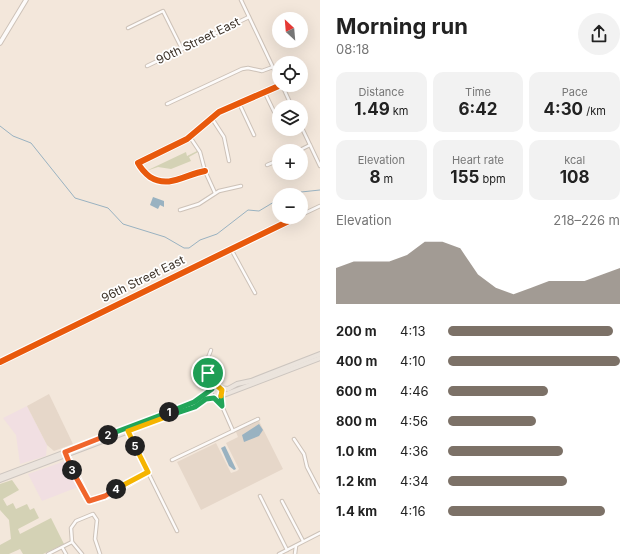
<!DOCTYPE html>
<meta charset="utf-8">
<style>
:root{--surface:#fff;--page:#f2f2f2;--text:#222;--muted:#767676;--accent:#7c7167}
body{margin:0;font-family:Inter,sans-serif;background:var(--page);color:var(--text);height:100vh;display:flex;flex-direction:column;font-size:15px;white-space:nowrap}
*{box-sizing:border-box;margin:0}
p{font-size:13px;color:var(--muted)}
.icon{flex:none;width:22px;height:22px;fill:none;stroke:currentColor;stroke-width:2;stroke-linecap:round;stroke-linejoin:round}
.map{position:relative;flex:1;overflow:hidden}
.side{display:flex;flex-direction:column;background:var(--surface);width:316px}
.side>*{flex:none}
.needle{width:26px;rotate:334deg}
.controls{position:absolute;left:272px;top:12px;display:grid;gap:8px}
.controls a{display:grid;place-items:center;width:36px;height:36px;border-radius:50%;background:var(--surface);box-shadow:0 4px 16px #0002;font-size:20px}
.pin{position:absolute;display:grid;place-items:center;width:34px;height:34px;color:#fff;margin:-17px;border:2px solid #fff;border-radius:50%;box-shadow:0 1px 4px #0007}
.km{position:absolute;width:20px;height:20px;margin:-10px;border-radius:50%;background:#222;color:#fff;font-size:11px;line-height:20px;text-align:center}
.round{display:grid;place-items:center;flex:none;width:42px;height:42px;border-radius:21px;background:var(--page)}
.summary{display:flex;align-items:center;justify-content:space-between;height:68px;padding:0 16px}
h1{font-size:22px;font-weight:700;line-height:30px}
.metrics{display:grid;grid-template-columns:repeat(3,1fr);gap:6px;height:68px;padding:4px 16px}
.metrics div{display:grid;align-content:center;border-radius:10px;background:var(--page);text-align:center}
.metrics b{font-size:17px;font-weight:700}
.metrics small{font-size:11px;font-weight:400}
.metrics p{font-size:11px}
.chart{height:112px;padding:8px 16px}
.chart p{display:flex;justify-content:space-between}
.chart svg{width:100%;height:72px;margin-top:4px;fill:var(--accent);opacity:.7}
ul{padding:0 16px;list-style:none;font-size:13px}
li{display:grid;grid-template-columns:64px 48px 1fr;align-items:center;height:30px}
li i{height:10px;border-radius:5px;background:var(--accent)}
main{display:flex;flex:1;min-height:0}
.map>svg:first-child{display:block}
.commercial{fill:#f1dfe2}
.industrial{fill:#e6d7c9}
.green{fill:#d4d2b5}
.water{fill:#99b2c1}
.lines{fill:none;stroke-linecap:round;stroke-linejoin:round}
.stream{stroke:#99b2c1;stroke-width:1}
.street-casing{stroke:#cdc2b8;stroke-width:4.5}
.secondary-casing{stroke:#cdc2b8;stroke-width:5.5}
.primary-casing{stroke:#ccc5bf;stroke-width:6}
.street{stroke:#fdfbfa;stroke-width:2.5}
.secondary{stroke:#fdfbfa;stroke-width:3.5}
.primary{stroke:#ebe4dd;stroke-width:4}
.cycleway-casing{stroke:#fff;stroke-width:8}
.cycleway{stroke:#e8590c;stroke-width:6}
.split-1-casing{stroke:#fff;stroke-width:8}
.split-2-casing{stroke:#fff;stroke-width:8}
.split-3-casing{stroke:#fff;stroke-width:8}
.split-4-casing{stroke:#fff;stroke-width:8}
.split-5-casing{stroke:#fff;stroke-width:8}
.split-6-casing{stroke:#fff;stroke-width:8}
.split-7-casing{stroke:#fff;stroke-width:8}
.split-8-casing{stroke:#fff;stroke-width:8}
.split-1{stroke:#22a559;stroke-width:5}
.split-2{stroke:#22a559;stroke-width:5}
.split-3{stroke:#f0652b;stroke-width:5}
.split-4{stroke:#f0652b;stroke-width:5}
.split-5{stroke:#f5b400;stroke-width:5}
.split-6{stroke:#f5b400;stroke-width:5}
.split-7{stroke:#22a559;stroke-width:5}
.split-8{stroke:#f5b400;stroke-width:5}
.labels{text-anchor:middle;stroke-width:3.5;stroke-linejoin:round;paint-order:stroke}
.street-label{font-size:12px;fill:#3c3228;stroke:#fff}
</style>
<main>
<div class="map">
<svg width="320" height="554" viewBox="0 0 320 554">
<rect width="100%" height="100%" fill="#f3e7db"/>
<g class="commercial">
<polygon points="27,406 47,445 46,456 20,464 16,435 3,418"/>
<polygon points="65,461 78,487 42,501 28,474"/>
</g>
<g class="industrial">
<polygon points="49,394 73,444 54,451 47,445 27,406"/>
<polygon points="259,421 283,469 201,510 177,462 216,443 231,473 237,471 239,469 226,443 238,437 236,432"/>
</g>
<g class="green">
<polygon points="197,151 198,152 189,157 191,161 171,169 158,167 146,171 186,152 187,156"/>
<polygon points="12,480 19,490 3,499 7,506 13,503 16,509 27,504 30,510 34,508 39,518 18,529 20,534 51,518 64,544 43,554 23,554 20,549 9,554 0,554 0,545 11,539 9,520 0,510 0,484"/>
</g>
<g class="water">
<polygon points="153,197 164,201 164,207 160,205 158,209 150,205"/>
<polygon points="259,424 263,430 259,436 244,442 242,435"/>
<polygon points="225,446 236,469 234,470 229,466 221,448"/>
</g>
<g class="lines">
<g class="stream">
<polyline points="0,126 13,136 31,143 75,198 108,208 123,224 165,237 184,248 189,248 200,240 217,234 248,210 259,211 279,199"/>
<polyline points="298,195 301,192 320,190"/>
</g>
<g class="street-casing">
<g id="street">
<polyline points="241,0 279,80"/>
<polyline points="128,28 163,11 182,49"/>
<polyline points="147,66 249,17"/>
<polyline points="282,85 292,107"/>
<polyline points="265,93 279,122"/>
<polyline points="239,103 254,135"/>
<polyline points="167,104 242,69 248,68 262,71 273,67"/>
<polyline points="211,117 224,137 229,161"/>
<polyline points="301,126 320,166"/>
<polyline points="190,137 200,152 205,171 215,193"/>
<polyline points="298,151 310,145"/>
<polyline points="267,165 279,160"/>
<path d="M205,171C186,174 169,189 150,177C145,173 141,169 138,163L187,139L219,112L281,85"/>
<polyline points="180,210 199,204 219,191 241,186"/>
<polyline points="301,215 320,206"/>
<polyline points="231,249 255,293"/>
<polyline points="211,350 206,363 212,389"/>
<polyline points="0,362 297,217"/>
<polyline points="211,377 219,387"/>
<polyline points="215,398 222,406 221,396"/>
<polyline points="222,406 233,431"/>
<polyline points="128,432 177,531"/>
<polyline points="294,439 304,454 307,467 320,492"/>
<polyline points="66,454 87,498 90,501 106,496 148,472"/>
<polyline points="172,460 258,419"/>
<polyline points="260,496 287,550"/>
<polyline points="282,501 303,541"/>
<polyline points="62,547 66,554"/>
<polyline points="48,554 72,542"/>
<polyline points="82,554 72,542 71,528 76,521 93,514 97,520 95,539 100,554"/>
<polyline points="279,554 320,533"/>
<polyline points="295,554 296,546"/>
</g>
</g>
<g class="secondary-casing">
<polyline id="secondary" points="0,43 26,0"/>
</g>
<g class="primary-casing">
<g id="primary">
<polyline points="220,388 228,389 237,384 251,381 320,354"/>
<polyline points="221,396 320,358"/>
<polyline points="0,477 187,406 212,389"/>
<polyline points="0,480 179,412 195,407 207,399 219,398 223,392 219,387 214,387 211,390 211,395 215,398"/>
</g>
</g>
<use href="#street" class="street"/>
<use href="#secondary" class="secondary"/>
<use href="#primary" class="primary"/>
<g class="cycleway-casing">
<g id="cycleway">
<path d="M205,171C186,174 169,189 150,177C145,173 141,169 138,163L187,139L219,112L281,85"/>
<polyline points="0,362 297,217"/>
<polyline points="65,452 87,498 90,501 106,496 148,472"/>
</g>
</g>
<use href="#cycleway" class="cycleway"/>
</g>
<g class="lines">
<g class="split-1-casing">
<polyline id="split-1" points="169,412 194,402 212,389 208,373"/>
</g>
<g class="split-2-casing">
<polyline id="split-2" points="108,435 169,412"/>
</g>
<g class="split-3-casing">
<polyline id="split-3" points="72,470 65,452 108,435"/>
</g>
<g class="split-4-casing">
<polyline id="split-4" points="72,470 89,501 105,496 116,489"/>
</g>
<g class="split-5-casing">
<polyline id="split-5" points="116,489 148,472 135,446"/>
</g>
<g class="split-6-casing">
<polyline id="split-6" points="135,446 128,431 174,414"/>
</g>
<g class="split-7-casing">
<polyline id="split-7" points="174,414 195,407 206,399 214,398 222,406 221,396"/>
</g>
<g class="split-8-casing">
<polyline id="split-8" points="208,373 214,383 222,390 221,396"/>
</g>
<use href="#split-1" class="split-1"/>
<use href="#split-2" class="split-2"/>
<use href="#split-3" class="split-3"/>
<use href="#split-4" class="split-4"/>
<use href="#split-5" class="split-5"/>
<use href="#split-6" class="split-6"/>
<use href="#split-7" class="split-7"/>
<use href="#split-8" class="split-8"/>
</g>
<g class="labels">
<g class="street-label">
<text transform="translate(198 41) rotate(-26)" y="4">90th Street East</text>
<text transform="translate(143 279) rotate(-26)" y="4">96th Street East</text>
</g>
</g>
</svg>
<div class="controls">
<a><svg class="needle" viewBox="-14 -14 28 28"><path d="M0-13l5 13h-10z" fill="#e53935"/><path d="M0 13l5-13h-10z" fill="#767676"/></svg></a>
<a><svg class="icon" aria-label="locate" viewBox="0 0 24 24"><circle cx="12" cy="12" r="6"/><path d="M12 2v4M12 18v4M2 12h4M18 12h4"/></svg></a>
<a><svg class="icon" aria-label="layers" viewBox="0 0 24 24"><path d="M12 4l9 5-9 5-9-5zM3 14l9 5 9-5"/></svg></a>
<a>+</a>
<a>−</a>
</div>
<div class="pin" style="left:208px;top:373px;background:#1e9e55"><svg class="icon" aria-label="arrive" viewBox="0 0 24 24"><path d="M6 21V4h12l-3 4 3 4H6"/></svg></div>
<b class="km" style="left:169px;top:412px">1</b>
<b class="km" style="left:108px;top:435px">2</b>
<b class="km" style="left:72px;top:470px">3</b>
<b class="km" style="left:116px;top:489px">4</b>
<b class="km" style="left:135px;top:446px">5</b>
</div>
<section class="side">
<div class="summary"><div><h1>Morning run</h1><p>08:18</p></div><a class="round"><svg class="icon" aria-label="share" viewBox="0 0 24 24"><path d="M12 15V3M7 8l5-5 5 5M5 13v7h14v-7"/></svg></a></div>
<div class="metrics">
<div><p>Distance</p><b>1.49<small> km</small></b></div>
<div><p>Time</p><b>6:42</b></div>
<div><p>Pace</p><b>4:30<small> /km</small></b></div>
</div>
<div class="metrics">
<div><p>Elevation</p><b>8<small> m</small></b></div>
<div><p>Heart rate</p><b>155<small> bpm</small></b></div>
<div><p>kcal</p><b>108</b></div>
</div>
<div class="chart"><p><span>Elevation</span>218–226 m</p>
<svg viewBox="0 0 160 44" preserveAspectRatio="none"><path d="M0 44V22L10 18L20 18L30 18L40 14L50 6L60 6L70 10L80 26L90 34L100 38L110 34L120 30L130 30L140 30L150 26L160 22V44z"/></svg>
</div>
<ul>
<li><b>200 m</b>4:13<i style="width:96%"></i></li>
<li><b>400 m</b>4:10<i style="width:100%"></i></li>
<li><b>600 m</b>4:46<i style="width:58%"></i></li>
<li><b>800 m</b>4:56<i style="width:51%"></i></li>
<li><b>1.0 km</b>4:36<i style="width:67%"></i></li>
<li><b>1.2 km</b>4:34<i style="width:69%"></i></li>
<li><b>1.4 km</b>4:16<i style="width:91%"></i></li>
</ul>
</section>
</main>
